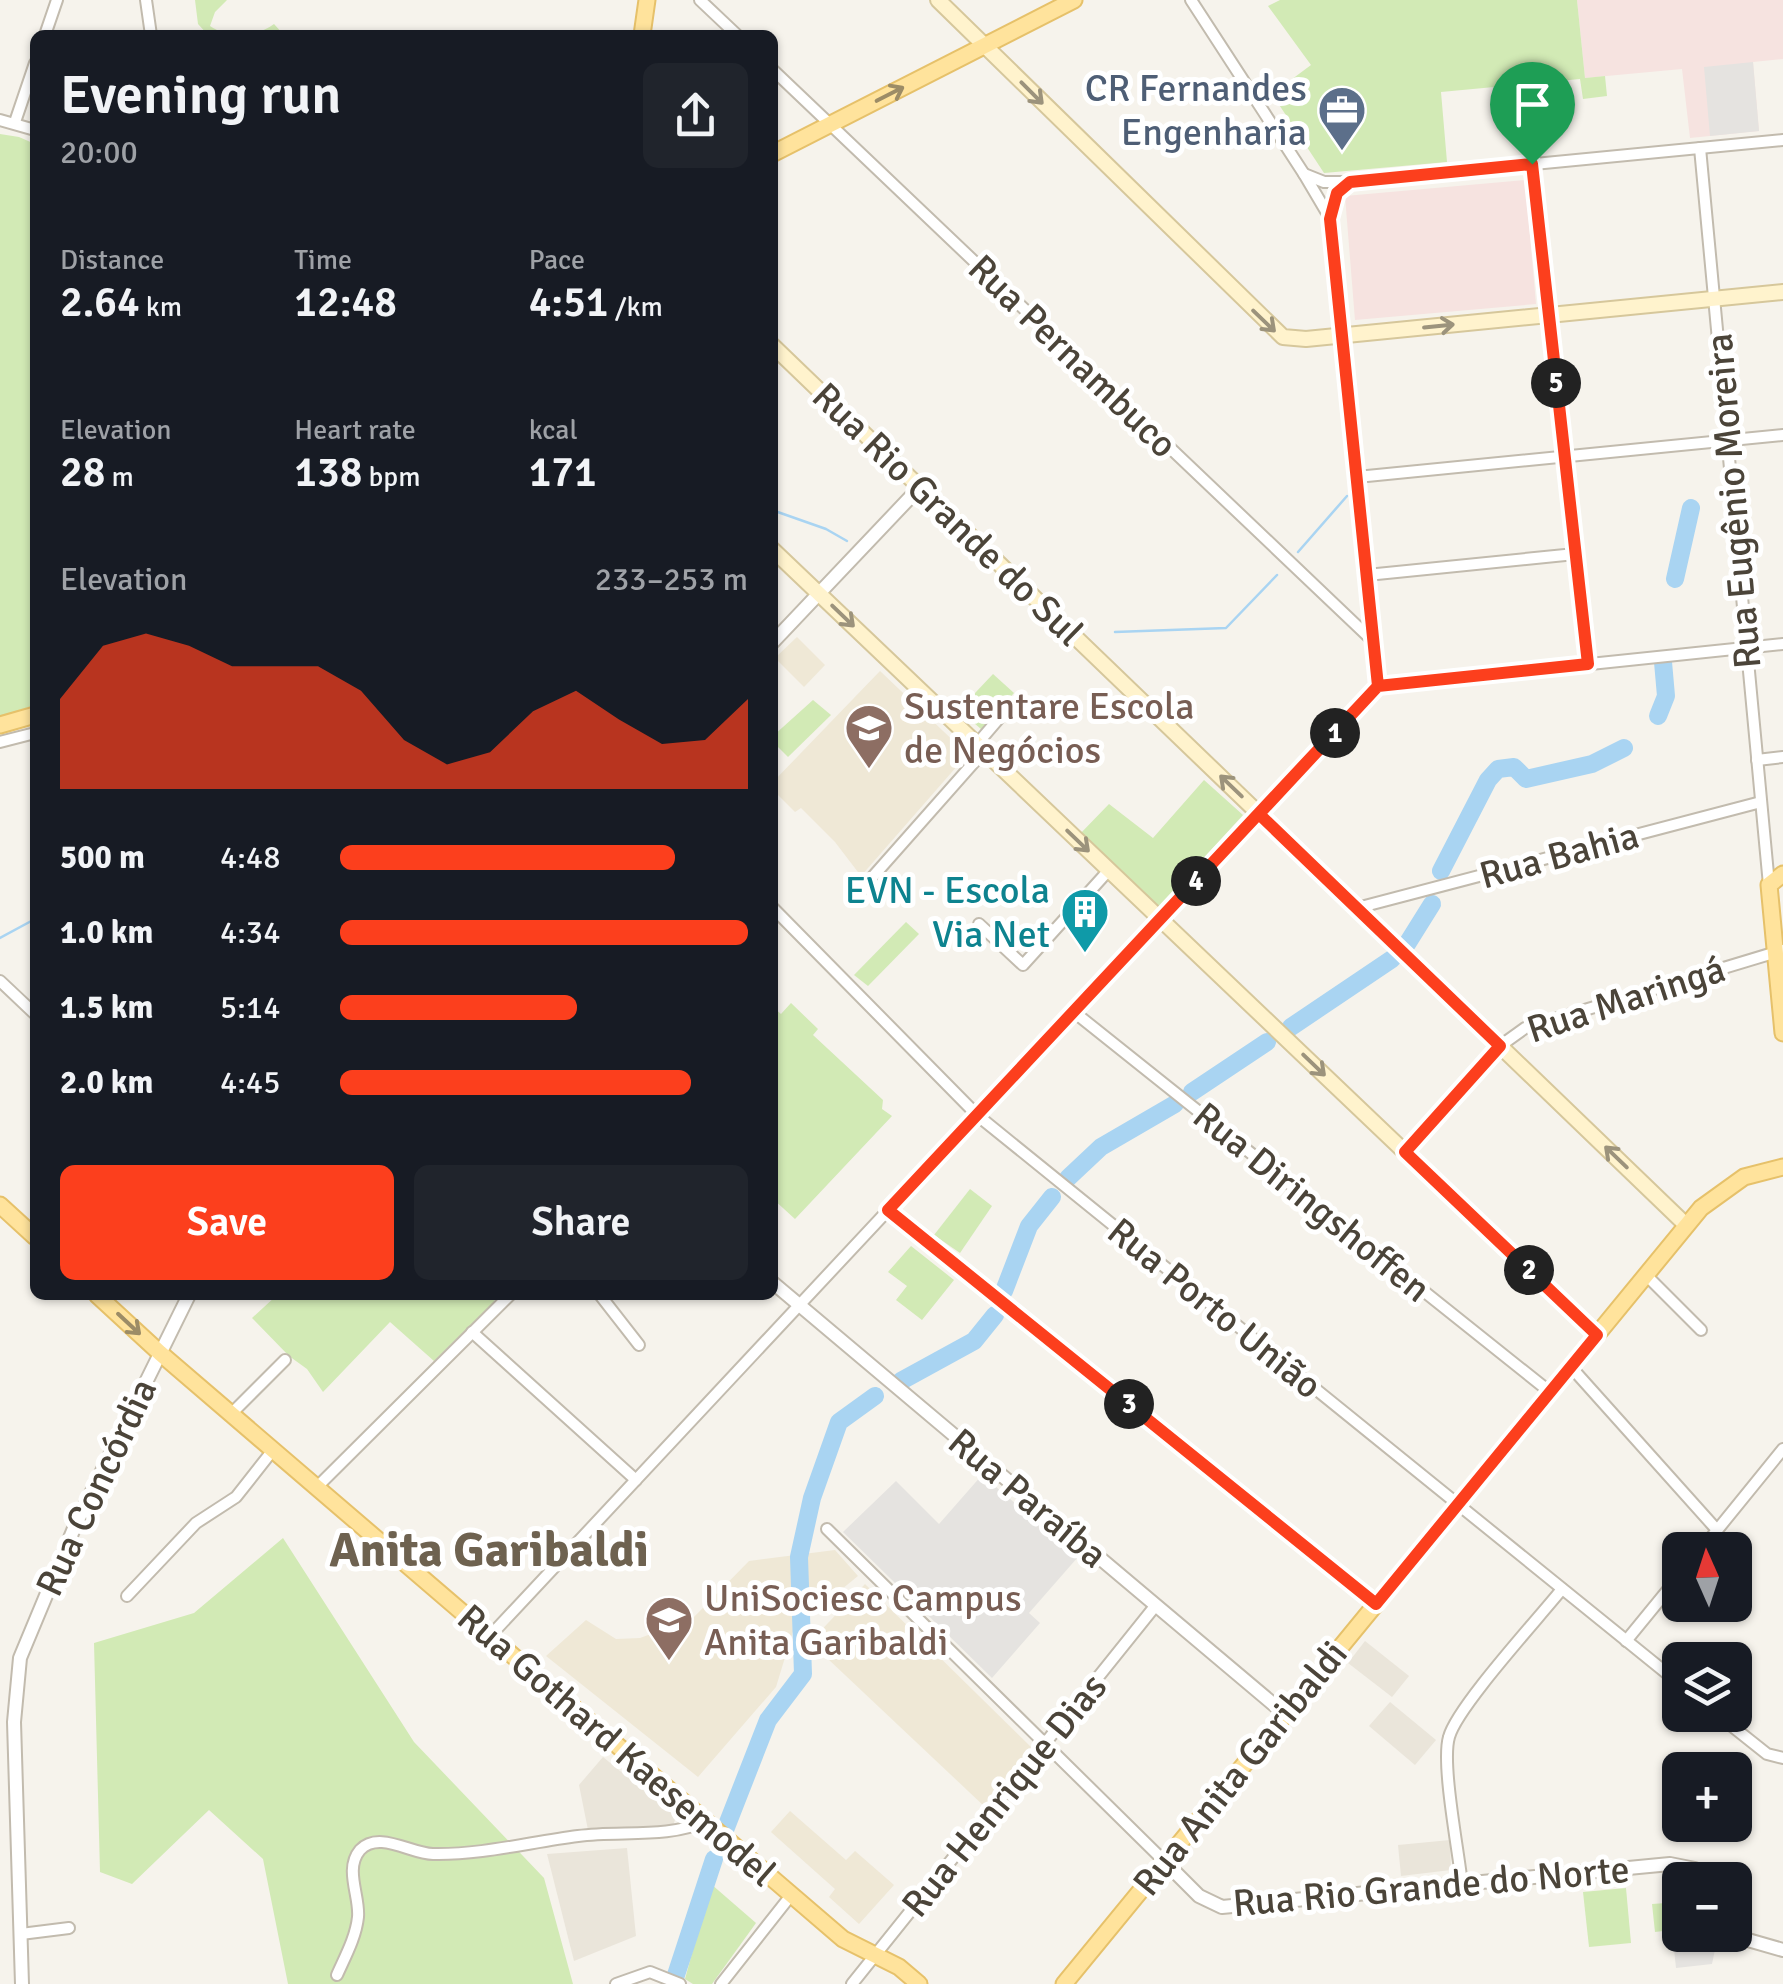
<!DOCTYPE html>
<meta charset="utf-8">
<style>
:root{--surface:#171b24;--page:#20242c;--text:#f1f3f6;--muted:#9ea1a6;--accent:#fc3f1d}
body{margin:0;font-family:Signika,sans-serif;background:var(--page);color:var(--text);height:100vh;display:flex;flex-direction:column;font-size:38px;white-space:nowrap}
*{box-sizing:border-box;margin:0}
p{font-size:32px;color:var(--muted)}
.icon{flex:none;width:55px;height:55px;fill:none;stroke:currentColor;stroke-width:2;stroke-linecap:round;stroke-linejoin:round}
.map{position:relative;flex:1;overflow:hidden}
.panel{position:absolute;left:30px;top:30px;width:748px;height:1270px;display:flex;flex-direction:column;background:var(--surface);border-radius:15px;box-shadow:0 2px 8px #0004}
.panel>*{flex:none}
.needle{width:65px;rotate:357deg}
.tools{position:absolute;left:1662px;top:1532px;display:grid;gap:20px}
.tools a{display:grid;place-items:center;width:90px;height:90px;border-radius:15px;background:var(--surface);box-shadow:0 2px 8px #0004;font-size:50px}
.pin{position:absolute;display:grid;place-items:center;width:85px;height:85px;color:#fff;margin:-102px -42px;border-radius:50% 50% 50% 0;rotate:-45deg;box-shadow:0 0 10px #0007}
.pin .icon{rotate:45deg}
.km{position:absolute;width:50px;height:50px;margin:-25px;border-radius:50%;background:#222;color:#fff;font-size:28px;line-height:50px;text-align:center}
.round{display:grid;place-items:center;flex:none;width:105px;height:105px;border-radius:15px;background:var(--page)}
.summary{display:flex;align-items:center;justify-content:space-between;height:170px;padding:0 30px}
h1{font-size:55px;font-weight:600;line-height:75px}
.metrics{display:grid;grid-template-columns:repeat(3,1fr);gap:15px;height:170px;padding:10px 30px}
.metrics div{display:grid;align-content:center}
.metrics b{font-size:42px;font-weight:600}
.metrics small{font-size:28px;font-weight:400}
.metrics p{font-size:28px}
.chart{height:280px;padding:20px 30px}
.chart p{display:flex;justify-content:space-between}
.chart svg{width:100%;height:180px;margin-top:10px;fill:var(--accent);opacity:.7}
.button{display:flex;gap:20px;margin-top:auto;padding:20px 30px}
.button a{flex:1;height:115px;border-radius:15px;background:var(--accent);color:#fff;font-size:40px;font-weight:600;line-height:115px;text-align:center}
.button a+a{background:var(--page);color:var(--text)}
ul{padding:0 30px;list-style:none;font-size:32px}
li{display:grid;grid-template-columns:160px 120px 1fr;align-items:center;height:75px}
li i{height:25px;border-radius:12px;background:var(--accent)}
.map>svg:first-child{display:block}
.residential{fill:#eae5da}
.education{fill:#efe8d6}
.medical{fill:#f6e3e0}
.green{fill:#d2eab5}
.parking{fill:#e5e3e0}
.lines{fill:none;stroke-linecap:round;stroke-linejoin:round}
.stream{stroke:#a9d4f2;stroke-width:2.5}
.river{stroke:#a9d4f2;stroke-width:18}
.minor-casing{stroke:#c2bbae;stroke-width:14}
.tertiary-casing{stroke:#c2bbae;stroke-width:16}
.secondary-casing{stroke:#d6c79b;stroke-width:18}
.primary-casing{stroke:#e6c16a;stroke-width:19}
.minor{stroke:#fff;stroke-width:10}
.tertiary{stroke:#fff;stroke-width:12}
.secondary{stroke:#fff3cd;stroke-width:14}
.primary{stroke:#ffe39c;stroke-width:15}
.oneway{stroke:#9c937c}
.oneway2{stroke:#9c8c66}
.route-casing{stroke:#fff;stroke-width:20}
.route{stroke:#fc3f1d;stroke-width:12}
.labels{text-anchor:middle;stroke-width:10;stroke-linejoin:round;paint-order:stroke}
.service-label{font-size:38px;fill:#4e5e75;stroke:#fff;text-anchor:end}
.street-label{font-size:38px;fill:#4b4439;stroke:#fff}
.education-label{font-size:38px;fill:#785e54;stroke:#fff;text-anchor:start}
.culture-label{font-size:38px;fill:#0d838f;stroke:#fff;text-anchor:end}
.district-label{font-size:48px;font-weight:bold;fill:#6e6250;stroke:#fff}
</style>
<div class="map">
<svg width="1783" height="1984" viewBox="0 0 1783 1984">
<rect width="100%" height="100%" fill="#f6f3ec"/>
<g class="residential">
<polygon points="1365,1641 1409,1676 1392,1697 1348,1663"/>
<polygon points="1390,1702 1436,1740 1415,1765 1369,1726"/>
<polygon points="603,1757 676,1817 672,1828 588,1830 579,1785"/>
<polygon points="1450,1840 1451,1870 1401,1876 1398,1845"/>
<polygon points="627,1848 636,1936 574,1961 547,1854"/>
</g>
<g class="education">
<polygon points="797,637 825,665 804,687 775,658"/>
<polygon points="880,671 963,750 965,757 861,876 835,842 801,808 795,812 773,790 773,782"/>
<polygon points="835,1550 858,1576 794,1628 776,1687 698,1777 546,1656 586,1620 616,1639 640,1638 692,1619 749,1561"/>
<polygon points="865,1584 1032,1748 985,1807 810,1642"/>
<polygon points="790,1811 846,1860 855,1851 894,1885 859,1924 829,1897 835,1889 771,1832"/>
</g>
<g class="medical">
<polygon points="1577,0 1783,0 1783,59 1753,62 1759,131 1690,138 1682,69 1585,78"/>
<polygon points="1525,180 1536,304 1355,320 1345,196"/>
</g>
<g class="green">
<path d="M195,0H227L215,12L210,26C227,38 257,37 274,24L284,35H208L198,24Z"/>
<polygon points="1280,0 1577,0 1585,78 1605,76 1607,96 1583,99 1580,79 1441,92 1447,162 1324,173 1272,94 1311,65 1268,6"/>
<polygon points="0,134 19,137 35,144 35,705 0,717"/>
<polygon points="993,674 1014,693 981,729 959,710"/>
<polygon points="813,700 831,715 788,757 773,742 773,736"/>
<polygon points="1204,780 1243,815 1158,908 1079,835 1109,804 1153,838"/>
<polygon points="906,922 919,934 868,986 854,975"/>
<polygon points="791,1003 818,1029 813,1035 883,1100 882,1109 892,1116 795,1219 772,1198 773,1007 781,1014"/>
<polygon points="970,1189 992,1206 960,1253 934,1235"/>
<polygon points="911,1246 954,1280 922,1320 896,1300 907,1286 888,1272"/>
<polygon points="277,1295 489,1295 495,1301 434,1361 390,1322 323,1392 307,1369 289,1356 252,1318"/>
<polygon points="283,1538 414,1742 544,1878 573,1984 288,1984 263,1859 209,1810 132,1884 100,1872 94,1643 194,1613"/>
<polygon points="711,1884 756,1923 712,1984 693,1984 685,1979"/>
<polygon points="1626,1888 1631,1943 1589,1947 1583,1892"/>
<polygon points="1680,1902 1680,1929 1655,1932 1652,1904"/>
</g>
<g class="parking">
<polygon points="1753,62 1759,131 1710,136 1704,67"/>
<polygon points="982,1475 1078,1557 1029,1613 1040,1623 992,1678 843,1532 896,1481 939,1524"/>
<polygon points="1680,1929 1680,1935 1718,1935 1712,1964 1676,1968 1672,1930"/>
</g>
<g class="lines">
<g class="stream">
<polyline points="772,510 826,529 847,541"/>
<polyline points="1298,552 1347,496"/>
<polyline points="1115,632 1226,628 1277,575"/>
<polyline points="0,938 35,919"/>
</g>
<g class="river">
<polyline points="1675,579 1691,508"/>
<polyline points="1658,716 1666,696 1663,662"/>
<polyline points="1441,871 1488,780 1498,769 1514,767 1526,779 1592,764 1624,748"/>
<polyline points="1407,944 1432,904"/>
<polyline points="1291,1027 1392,959"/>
<polyline points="1192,1092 1267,1042"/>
<polyline points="1068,1178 1101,1147 1175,1104"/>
<polyline points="1004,1291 1029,1226 1052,1197"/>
<polyline points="901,1381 974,1341 995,1315"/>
<polyline points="725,1830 768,1720 803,1674 799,1557 812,1498 839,1422 875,1396"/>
<polyline points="673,1984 714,1859"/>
</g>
<g class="minor-casing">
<g id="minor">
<polyline points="146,0 151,35"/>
<polyline points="700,0 737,35"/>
<polyline points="1191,0 1304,174 1330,218"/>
<polyline points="45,35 57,0"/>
<polyline points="772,69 1374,642"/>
<polyline points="0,120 35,130"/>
<polyline points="15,122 35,63"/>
<polyline points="1700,148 1769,885"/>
<polyline points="1532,165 1588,664"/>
<polyline points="1304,174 1324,182 1349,182 1783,140"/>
<polyline points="1349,182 1337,193 1330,219 1378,686"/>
<polyline points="1357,477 1783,435"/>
<polyline points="1367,575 1575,554"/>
<polyline points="1378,686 1783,644"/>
<polyline points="0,742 35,733"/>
<polyline points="977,744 1007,709"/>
<polyline points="1757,760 1783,757"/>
<polyline points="869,881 984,751"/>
<polyline points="772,907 977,1115 1680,1684"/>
<polyline points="1357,908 1761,802"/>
<polyline points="979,924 1023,965 1109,870"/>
<polyline points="0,981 35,1014"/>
<polyline points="1074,1012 1550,1392"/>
<polyline points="1405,1152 1500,1046 1525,1028 1783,950"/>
<polyline points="888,1210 1376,1604"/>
<polyline points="1646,1275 1701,1330"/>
<polyline points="600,1295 639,1345"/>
<polyline points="472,1332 636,1480"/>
<polyline points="1571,1367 1717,1530"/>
<polyline points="231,1414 285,1360"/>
<polyline points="317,1487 510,1295"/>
<polyline points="827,1529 1164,1861"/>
<polyline points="1701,1550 1783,1449"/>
<polyline points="127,1596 196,1523 236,1497 273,1450"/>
<polyline points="490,1636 1378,686"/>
<polyline points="1626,1641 1680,1575"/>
<polyline points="1718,1715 1767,1754 1783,1758"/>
<path d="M1462,1885C1459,1853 1441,1764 1449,1737C1457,1707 1538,1619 1562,1589"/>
<polyline points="21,1934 69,1928"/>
<path d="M337,1975C345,1957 356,1937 358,1917C360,1896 344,1869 360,1850C379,1830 411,1854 433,1854C482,1855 530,1842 578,1836C620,1830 667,1839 706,1821"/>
<polyline points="616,1984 650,1972 680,1984"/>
<polyline points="721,1984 792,1894"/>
<polyline points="852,1984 1156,1605"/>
</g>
</g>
<g class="tertiary-casing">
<g id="tertiary">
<polyline points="772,643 920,487"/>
<polyline points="772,1282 1285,1714"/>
<polyline points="1164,1861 1199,1896 1222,1907 1670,1864 1695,1869 1711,1880"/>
<polyline points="1735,1933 1741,1938 1783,1950"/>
<polyline points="22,1984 14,1722 20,1658 75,1526 189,1295"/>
</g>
</g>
<g class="secondary-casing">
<g id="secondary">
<polyline points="938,0 1283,337 1306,339 1783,292"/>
<polyline points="772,345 1686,1225"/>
<polyline points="772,549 1597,1335"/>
</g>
</g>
<g class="primary-casing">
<g id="primary">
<polyline points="642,35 647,0"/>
<polyline points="772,154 1074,0"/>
<polyline points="0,725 35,715"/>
<polyline points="1783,874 1769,885 1783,1033"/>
<polyline points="0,1205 35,1237"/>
<polyline points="97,1295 160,1353 843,1939 899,1967 919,1984"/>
<polyline points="1064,1984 1701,1208 1744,1177 1783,1167"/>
</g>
</g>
<use href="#minor" class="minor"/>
<use href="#tertiary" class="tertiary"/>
<use href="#secondary" class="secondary"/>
<use href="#primary" class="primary"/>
</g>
<defs><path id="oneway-shaft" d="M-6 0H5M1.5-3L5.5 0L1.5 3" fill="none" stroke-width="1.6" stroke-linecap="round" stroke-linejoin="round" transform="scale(2.5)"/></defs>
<g class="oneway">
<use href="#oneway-shaft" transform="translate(1032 93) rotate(45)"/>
<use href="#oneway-shaft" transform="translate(1264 321) rotate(44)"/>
<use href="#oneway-shaft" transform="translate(1439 326) rotate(-6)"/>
<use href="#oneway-shaft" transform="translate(843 616) rotate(44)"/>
<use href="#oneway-shaft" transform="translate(1231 786) rotate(-136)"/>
<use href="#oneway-shaft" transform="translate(1078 841) rotate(44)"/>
<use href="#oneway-shaft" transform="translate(1314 1065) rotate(44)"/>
<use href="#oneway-shaft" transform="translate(1616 1157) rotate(-136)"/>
</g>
<g class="oneway2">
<use href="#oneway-shaft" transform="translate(890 94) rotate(-27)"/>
<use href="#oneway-shaft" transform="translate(129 1324) rotate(43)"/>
</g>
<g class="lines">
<g class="route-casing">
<polyline id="route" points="1532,164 1350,182 1337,193 1330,219 1378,686 1259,814 1500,1046 1405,1152 1597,1335 1376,1604 888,1210 1378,686 1588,664 1532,164"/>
</g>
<use href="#route" class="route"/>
</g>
<defs>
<g id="office-pin" transform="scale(2.5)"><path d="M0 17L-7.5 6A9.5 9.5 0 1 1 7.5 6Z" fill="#5c6f8a" stroke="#fff"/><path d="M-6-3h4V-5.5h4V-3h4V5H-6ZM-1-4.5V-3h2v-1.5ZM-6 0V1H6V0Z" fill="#fff"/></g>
<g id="university-pin" transform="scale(2.5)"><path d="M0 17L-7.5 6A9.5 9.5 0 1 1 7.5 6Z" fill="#8d6e63" stroke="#fff"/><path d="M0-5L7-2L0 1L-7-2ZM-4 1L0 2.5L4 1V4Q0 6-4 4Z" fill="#fff"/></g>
<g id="building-pin" transform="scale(2.5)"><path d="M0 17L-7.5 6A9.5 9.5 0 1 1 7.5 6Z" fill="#0f9aa8" stroke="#fff"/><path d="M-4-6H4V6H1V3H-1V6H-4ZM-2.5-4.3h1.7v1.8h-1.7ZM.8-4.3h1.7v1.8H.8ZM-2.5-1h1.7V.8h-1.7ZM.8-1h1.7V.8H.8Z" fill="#fff"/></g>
</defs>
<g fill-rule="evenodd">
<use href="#office-pin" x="1342" y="110"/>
<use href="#university-pin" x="869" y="728"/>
<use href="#building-pin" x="1085" y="912"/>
<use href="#university-pin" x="669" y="1620"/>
</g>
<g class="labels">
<g class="service-label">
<text x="1307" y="101">CR Fernandes<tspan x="1307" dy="44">Engenharia</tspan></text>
</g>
<g class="street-label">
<text transform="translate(1073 356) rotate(44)" y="13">Rua Pernambuco</text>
<text transform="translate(1733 501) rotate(-95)" y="13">Rua Eugênio Moreira</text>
<text transform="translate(948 514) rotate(44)" y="13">Rua Rio Grande do Sul</text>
<text transform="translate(1559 855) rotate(-15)" y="13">Rua Bahia</text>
<text transform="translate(1626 999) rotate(-18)" y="13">Rua Maringá</text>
<text transform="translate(1312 1202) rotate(39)" y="13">Rua Diringshoffen</text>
<text transform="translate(1215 1308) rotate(39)" y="13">Rua Porto União</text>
<text transform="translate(96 1487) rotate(-65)" y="13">Rua Concórdia</text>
<text transform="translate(1028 1498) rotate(40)" y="13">Rua Paraíba</text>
<text transform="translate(617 1745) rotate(41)" y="13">Rua Gothard Kaesemodel</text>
<text transform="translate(1240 1768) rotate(-51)" y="13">Rua Anita Garibaldi</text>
<text transform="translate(1004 1795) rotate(-51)" y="13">Rua Henrique Dias</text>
<text transform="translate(1431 1886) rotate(-5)" y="13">Rua Rio Grande do Norte</text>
</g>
<g class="education-label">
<text x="904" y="719">Sustentare Escola<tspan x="904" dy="44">de Negócios</tspan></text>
<text x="704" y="1611">UniSociesc Campus<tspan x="704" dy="44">Anita Garibaldi</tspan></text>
</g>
<g class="culture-label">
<text x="1050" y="903">EVN - Escola<tspan x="1050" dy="44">Via Net</tspan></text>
</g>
<g class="district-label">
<text x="489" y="1566">Anita Garibaldi</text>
</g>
</g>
</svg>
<div class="tools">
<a><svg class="needle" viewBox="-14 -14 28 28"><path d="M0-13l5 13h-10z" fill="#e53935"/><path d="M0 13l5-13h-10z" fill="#9ea1a6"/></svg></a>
<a><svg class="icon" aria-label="layers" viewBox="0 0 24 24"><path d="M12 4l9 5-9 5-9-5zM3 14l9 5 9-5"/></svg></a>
<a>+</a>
<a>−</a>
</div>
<div class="pin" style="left:1532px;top:164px;background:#1e9e55"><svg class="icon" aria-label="arrive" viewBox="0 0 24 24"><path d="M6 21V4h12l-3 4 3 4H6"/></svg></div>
<b class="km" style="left:1335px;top:733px">1</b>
<b class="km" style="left:1529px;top:1270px">2</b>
<b class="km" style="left:1129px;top:1404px">3</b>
<b class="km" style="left:1196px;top:881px">4</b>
<b class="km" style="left:1556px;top:383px">5</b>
<section class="panel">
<div class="summary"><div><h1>Evening run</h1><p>20:00</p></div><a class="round"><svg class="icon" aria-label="share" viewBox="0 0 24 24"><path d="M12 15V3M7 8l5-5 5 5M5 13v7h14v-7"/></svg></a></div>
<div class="metrics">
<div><p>Distance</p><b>2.64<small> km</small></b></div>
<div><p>Time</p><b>12:48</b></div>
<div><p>Pace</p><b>4:51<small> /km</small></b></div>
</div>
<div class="metrics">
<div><p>Elevation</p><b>28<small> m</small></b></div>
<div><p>Heart rate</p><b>138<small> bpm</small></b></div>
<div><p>kcal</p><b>171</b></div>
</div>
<div class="chart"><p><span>Elevation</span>233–253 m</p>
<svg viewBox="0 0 160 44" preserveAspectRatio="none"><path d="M0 44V22L10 9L20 6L30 9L40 14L50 14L60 14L70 20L80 32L90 38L100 35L110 25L120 20L130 27L140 33L150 32L160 22V44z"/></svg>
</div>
<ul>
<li><b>500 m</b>4:48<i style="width:82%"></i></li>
<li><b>1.0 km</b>4:34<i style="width:100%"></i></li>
<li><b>1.5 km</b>5:14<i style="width:58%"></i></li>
<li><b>2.0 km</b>4:45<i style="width:86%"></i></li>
</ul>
<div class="button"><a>Save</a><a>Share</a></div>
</section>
</div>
